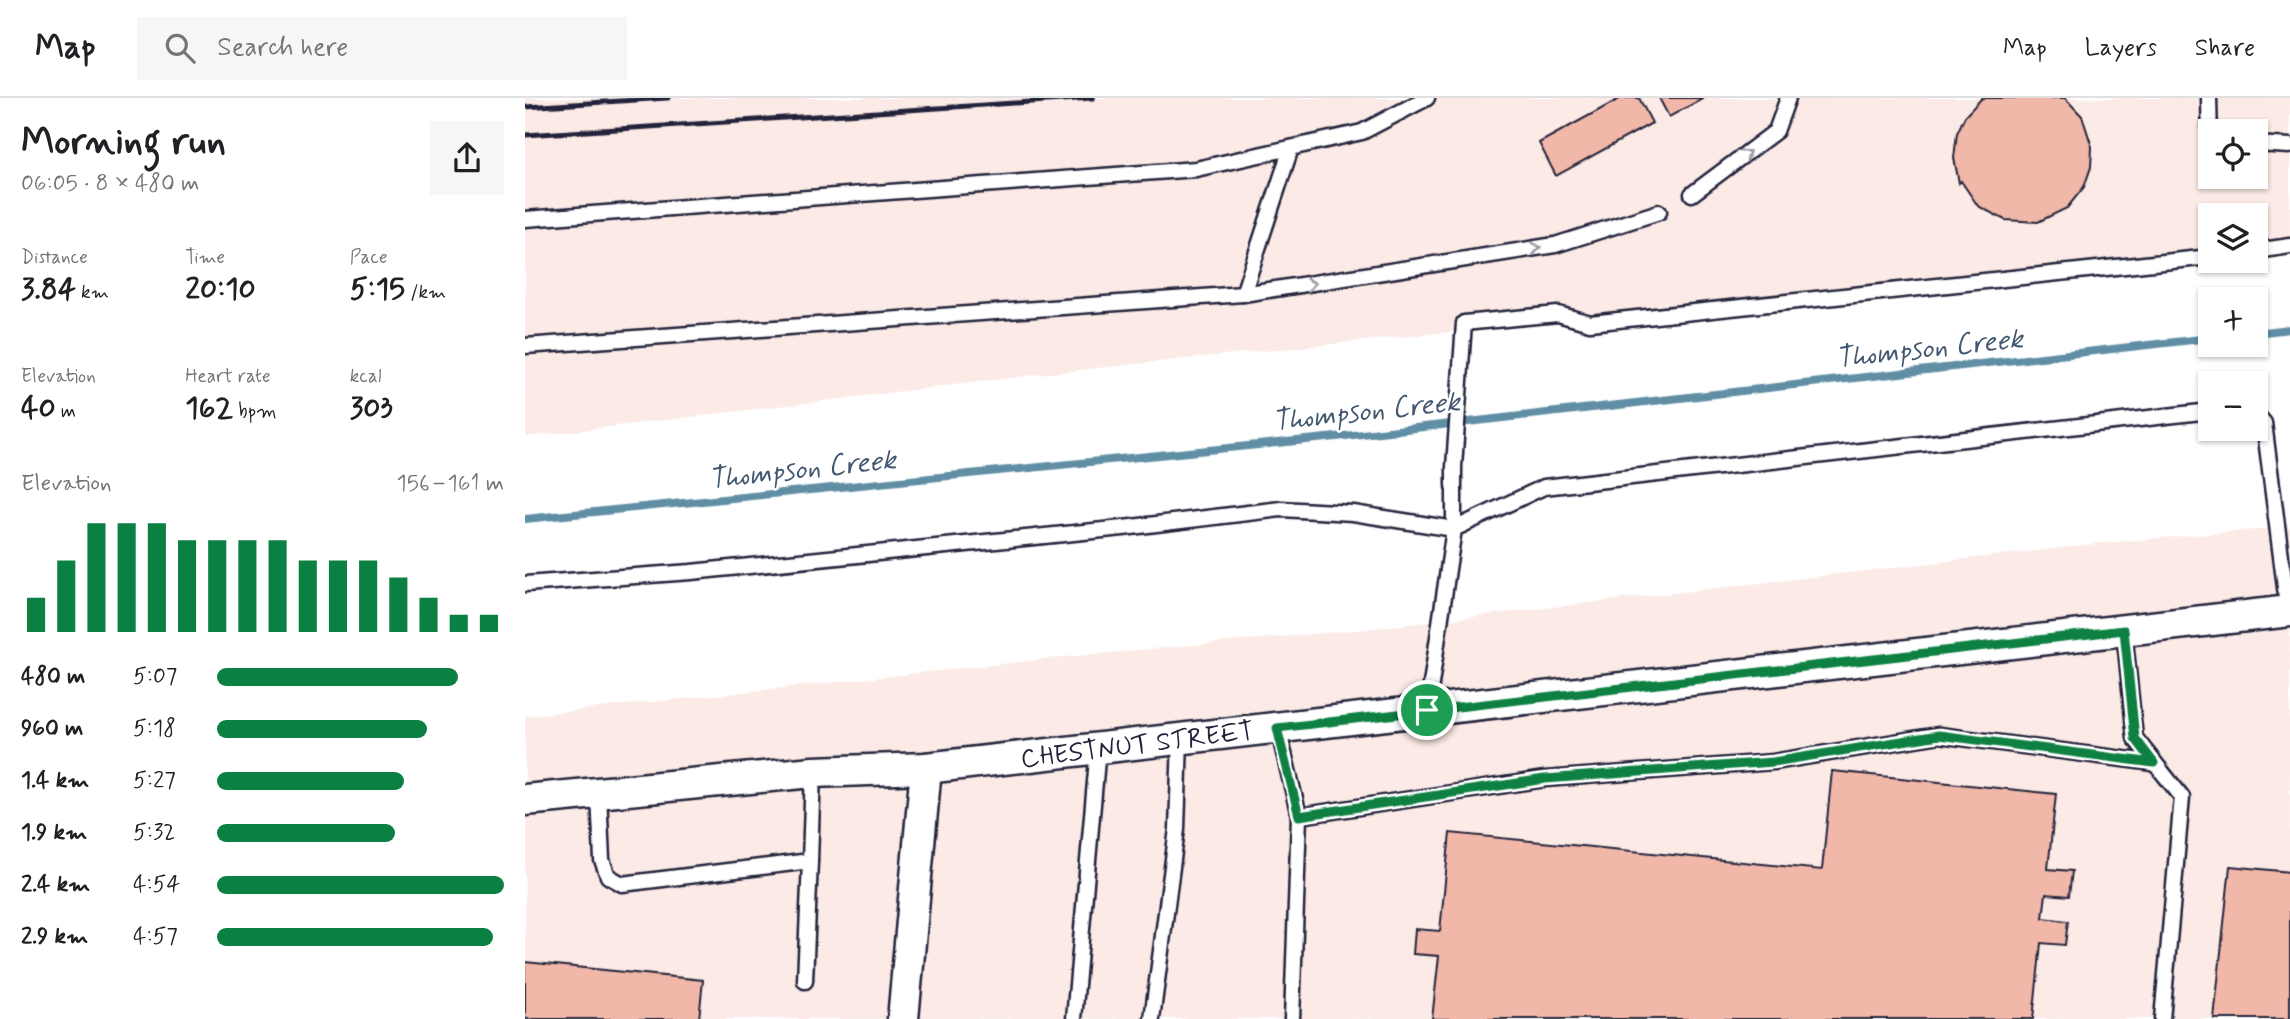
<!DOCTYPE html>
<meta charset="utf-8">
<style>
:root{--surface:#fff;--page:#f6f6f6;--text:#202124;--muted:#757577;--line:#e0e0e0;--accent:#0b8043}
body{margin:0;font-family:Mynerve,sans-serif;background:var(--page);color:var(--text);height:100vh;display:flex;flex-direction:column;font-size:26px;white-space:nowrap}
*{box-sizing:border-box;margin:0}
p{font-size:23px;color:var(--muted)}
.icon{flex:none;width:38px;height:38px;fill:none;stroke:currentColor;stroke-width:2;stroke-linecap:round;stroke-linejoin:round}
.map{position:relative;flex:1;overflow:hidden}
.details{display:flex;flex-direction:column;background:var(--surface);width:525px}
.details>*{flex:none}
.fabs{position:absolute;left:1673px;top:21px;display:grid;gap:14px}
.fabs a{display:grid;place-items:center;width:70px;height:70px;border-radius:0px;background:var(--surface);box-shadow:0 2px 5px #0004;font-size:35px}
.pin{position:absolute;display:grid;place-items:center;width:60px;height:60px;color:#fff;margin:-30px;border:4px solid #fff;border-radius:50%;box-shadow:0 2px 7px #0007}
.round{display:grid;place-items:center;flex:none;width:74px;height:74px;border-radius:0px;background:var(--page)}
.overview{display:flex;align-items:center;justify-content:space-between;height:119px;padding:0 21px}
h1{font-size:38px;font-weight:700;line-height:52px}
.stats{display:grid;grid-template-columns:repeat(3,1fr);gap:10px;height:119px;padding:7px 21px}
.stats div{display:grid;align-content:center}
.stats b{font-size:30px;font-weight:700}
.stats small{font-size:19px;font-weight:400}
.stats p{font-size:19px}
.chart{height:196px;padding:14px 21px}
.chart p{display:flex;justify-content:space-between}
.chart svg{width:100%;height:126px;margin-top:7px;stroke:var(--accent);stroke-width:6}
ul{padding:0 21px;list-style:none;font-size:23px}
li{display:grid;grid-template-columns:112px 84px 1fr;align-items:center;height:52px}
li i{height:18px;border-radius:9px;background:var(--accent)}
header{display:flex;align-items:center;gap:42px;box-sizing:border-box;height:98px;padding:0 35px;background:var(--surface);border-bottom:2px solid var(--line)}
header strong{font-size:33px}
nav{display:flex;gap:38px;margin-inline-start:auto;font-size:24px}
.search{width:490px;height:63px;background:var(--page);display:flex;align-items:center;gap:18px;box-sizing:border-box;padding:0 24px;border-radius:0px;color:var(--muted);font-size:26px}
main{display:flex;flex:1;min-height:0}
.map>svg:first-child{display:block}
.built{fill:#fbeae5;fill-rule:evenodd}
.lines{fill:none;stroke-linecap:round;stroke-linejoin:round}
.stream{stroke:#618fa5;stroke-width:8}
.building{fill:#f1b8a9;stroke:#22223b;stroke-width:2}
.lane-casing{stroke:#22223b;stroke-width:19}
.street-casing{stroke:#22223b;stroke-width:35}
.lane{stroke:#fff;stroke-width:14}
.street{stroke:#fff;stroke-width:30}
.rail{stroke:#22223b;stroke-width:5}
.oneway{stroke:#9c9ca7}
.route-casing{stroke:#fff;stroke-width:14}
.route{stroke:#0b8043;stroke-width:9}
.labels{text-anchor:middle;stroke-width:5;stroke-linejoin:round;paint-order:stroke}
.street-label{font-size:26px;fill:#22223b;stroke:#fff}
.water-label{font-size:28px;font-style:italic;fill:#425870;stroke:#fff}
</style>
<header>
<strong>Map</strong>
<div class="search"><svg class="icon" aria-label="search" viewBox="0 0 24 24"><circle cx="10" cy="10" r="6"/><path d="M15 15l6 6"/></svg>Search here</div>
<nav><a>Map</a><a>Layers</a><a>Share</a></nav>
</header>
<main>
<section class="details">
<div class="overview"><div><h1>Morning run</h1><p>06:05 · 8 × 480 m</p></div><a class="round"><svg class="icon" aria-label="share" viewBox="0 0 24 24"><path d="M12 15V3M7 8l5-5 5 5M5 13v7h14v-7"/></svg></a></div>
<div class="stats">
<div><p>Distance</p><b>3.84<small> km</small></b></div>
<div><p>Time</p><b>20:10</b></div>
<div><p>Pace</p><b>5:15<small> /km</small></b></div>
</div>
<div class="stats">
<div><p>Elevation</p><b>40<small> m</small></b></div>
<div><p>Heart rate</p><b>162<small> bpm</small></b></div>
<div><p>kcal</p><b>303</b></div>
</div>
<div class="chart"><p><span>Elevation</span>156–161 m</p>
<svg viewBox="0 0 160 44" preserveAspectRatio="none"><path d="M5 44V32M15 44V19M25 44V6M35 44V6M45 44V6M55 44V12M65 44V12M75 44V12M85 44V12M95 44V19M105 44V19M115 44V19M125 44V25M135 44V32M145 44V38M155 44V38"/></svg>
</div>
<ul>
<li><b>480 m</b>5:07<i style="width:84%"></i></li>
<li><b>960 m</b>5:18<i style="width:73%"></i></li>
<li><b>1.4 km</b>5:27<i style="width:65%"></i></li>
<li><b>1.9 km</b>5:32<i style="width:62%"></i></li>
<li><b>2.4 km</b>4:54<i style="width:100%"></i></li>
<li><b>2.9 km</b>4:57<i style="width:96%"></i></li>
</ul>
</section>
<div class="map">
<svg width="1765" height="921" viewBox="0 0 1765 921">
<rect width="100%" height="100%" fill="#fff"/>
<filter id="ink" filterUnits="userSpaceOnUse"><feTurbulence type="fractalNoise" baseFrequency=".0143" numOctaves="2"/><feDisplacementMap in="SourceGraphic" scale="14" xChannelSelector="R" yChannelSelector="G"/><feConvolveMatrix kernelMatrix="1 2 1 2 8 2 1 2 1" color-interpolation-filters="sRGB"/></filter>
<g filter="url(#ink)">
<g class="built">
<path d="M0,0H1765V148L1731,152V117H1685V156L534,274L0,339ZM1685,33H1731V79H1685Z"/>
<polygon points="1765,429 1765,921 0,921 0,618 530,560 842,531 1579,445"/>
</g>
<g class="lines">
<g class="stream">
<polyline points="1731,235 1765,231"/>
<polyline points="0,421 811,339 1685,240"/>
</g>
</g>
<g class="building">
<polygon points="1096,0 1114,0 1127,25 1031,78 1014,45"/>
<polygon points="1134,0 1179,0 1144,19"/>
<polygon points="1457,0 1540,0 1557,18 1567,49 1566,69 1559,89 1542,110 1513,124 1480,122 1453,108 1436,83 1434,85 1429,60 1432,35 1440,18"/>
<polygon points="1307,673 1531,696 1523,771 1547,773 1544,798 1521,796 1518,820 1543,823 1540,847 1516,845 1508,921 907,921 914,858 888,856 890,831 915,833 925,735 1297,772"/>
<polygon points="1705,768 1765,774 1765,921 1689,921"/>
<polygon points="0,864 178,882 174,921 0,921"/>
</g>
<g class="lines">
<g class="lane-casing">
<g id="lane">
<polyline points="1684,0 1685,43"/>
<polyline points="1731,46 1765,48"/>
<polyline points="1167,96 1251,33 1263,0"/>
<polyline points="0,121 671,71 837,34 902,0"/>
<polyline points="1731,153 1765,148"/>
<polyline points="718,196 766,50"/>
<polyline points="0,248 718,196 1030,147 1134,114"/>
<polyline points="1731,316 1739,325 1763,513"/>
<polyline points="0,486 166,474 598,430 756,411 828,415 929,431 929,369 939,225 1033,216 1065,225 1685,159"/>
<polyline points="1599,532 1610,640 1657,699 1637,921"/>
<polyline points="902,613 929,431 1019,389 1685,313"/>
<polyline points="753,630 774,718 1020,681 1248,664 1414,637 1629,665"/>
<polyline points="74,696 77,762 83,778 97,786 285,763 288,674"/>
<polyline points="280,883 285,763"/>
<polyline points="549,921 573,650"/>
<polyline points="627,921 652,731 655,641"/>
<polyline points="767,921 774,718"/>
</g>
</g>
<g class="street-casing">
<g id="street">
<polyline points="0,702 288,674 401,670 1765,513"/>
<polyline points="378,921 401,670"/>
</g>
</g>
<use href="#lane" class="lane"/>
<use href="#street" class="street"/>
<g class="rail">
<polyline points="0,9 143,0"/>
<polyline points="0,37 568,0"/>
</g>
</g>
<defs><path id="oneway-chevron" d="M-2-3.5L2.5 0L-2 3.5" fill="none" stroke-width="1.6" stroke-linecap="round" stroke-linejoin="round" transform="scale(1.75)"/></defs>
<g class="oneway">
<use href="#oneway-chevron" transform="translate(1221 56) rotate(-37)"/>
<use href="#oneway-chevron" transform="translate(1011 150) rotate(-9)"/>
<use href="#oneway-chevron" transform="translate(786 186) rotate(-9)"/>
</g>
</g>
<g class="lines" filter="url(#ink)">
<g class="route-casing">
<polygon id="route" points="1599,532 1610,640 1629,665 1414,637 1248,664 1020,681 774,718 752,630"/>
</g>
<use href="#route" class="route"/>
</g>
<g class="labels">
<g class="street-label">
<text transform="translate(612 646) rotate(-7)" y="9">CHESTNUT STREET</text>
</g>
<g class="water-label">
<text transform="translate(1404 249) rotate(-6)" y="10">Thompson Creek</text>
<text transform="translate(841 312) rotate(-6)" y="10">Thompson Creek</text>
<text transform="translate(277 370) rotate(-6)" y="10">Thompson Creek</text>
</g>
</g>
</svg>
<div class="fabs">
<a><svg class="icon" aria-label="locate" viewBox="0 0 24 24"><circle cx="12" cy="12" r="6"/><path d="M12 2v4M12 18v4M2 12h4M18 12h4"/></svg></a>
<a><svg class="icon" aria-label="layers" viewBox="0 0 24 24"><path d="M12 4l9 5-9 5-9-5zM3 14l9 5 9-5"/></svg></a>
<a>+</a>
<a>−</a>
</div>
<div class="pin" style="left:902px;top:612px;background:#1e9e55"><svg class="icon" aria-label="arrive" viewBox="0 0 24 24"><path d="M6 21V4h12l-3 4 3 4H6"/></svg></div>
</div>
</main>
